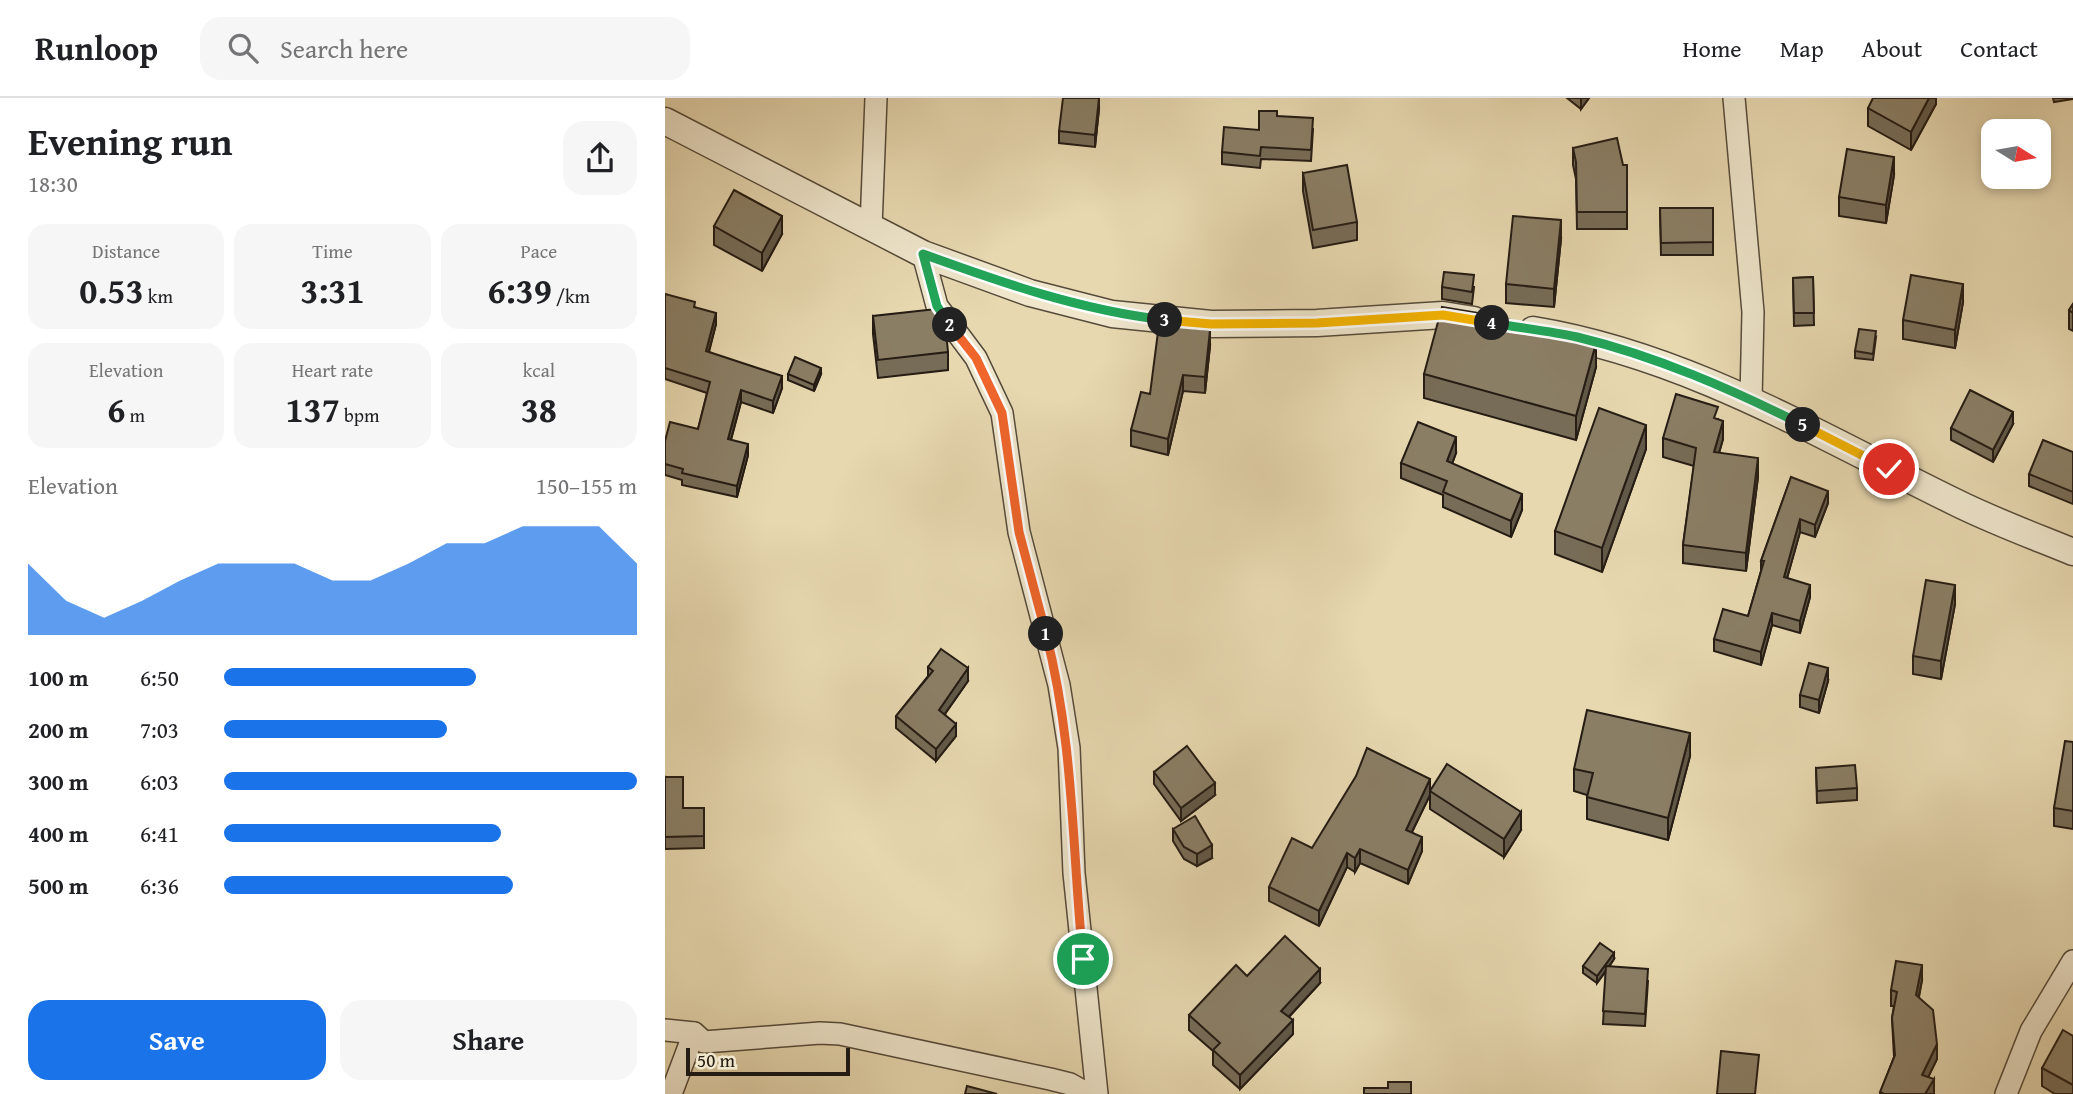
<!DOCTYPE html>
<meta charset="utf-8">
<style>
:root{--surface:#fff;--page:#f6f6f6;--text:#202124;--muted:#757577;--line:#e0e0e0;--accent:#1a73e8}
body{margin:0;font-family:"Gentium Book Plus",serif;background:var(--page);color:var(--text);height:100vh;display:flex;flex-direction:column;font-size:26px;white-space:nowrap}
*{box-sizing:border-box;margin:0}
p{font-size:23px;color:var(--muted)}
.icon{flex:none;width:38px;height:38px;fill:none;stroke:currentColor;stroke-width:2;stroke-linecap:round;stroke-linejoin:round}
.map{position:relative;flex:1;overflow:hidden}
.details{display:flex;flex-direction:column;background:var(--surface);width:665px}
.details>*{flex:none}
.needle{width:46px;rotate:101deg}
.buttons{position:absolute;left:1316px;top:21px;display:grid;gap:14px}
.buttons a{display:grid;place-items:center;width:70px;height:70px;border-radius:14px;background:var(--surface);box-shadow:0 4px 10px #0003;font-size:35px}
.scale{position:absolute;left:21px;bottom:18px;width:164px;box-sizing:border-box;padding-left:7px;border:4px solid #251c14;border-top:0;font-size:19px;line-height:24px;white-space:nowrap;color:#251c14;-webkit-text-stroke:5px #efe6cc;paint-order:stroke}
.pin{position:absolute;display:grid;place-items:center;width:60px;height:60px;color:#fff;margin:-30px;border:4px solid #fff;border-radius:50%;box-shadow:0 2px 7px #0007}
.km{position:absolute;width:35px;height:35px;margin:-18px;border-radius:50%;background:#222;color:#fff;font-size:19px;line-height:35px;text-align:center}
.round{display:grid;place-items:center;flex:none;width:74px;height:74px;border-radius:21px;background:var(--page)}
.head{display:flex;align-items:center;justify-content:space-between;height:119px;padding:0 28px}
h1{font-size:38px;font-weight:700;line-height:52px}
.stats{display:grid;grid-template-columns:repeat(3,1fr);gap:10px;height:119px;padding:7px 28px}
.stats div{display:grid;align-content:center;border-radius:18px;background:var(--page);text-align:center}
.stats b{font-size:35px;font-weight:700}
.stats small{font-size:19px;font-weight:400}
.stats p{font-size:19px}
.chart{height:196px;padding:14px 28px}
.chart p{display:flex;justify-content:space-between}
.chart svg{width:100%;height:126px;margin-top:7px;fill:var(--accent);opacity:.7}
.cta{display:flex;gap:14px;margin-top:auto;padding:14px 28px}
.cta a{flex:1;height:80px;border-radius:21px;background:var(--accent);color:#fff;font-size:28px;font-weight:700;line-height:80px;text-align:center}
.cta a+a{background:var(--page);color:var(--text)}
ul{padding:0 28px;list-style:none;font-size:23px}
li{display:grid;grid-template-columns:112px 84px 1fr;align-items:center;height:52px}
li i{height:18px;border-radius:9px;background:var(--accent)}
header{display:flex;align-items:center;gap:42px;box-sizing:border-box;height:98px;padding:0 35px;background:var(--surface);border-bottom:2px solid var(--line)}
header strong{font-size:33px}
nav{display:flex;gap:38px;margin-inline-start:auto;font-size:24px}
.search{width:490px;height:63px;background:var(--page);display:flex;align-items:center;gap:18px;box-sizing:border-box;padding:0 24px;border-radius:21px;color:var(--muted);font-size:26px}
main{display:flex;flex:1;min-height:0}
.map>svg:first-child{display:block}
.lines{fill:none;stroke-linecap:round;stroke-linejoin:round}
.minor-casing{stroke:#564b3b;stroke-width:24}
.tertiary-casing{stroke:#564b3b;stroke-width:29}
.minor{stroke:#efe6cc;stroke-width:21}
.tertiary{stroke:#efe6cc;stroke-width:26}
.wall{fill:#776c57;stroke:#251c14;stroke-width:2}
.shaded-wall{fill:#615847;stroke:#251c14;stroke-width:2}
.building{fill:#8a7e65;stroke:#251c14;stroke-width:2}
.split-1-casing{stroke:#fff;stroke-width:14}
.split-2-casing{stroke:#fff;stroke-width:14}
.split-3-casing{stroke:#fff;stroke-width:14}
.split-4-casing{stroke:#fff;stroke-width:14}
.split-5-casing{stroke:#fff;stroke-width:14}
.split-6-casing{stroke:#fff;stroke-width:14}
.split-1{stroke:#f0652b;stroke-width:9}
.split-2{stroke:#f0652b;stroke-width:9}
.split-3{stroke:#22a559;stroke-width:9}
.split-4{stroke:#f5b400;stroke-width:9}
.split-5{stroke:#22a559;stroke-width:9}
.split-6{stroke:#f5b400;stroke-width:9}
</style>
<header>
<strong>Runloop</strong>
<div class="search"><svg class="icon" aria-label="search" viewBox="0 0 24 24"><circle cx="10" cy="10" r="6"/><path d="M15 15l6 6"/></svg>Search here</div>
<nav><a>Home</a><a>Map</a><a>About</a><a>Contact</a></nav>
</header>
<main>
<section class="details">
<div class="head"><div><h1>Evening run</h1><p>18:30</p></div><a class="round"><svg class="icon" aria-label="share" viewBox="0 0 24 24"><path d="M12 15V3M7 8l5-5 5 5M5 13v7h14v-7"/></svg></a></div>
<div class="stats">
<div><p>Distance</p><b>0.53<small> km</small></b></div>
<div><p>Time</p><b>3:31</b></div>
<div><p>Pace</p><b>6:39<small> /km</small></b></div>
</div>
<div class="stats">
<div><p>Elevation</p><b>6<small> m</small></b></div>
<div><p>Heart rate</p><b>137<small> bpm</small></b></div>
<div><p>kcal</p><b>38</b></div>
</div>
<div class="chart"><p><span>Elevation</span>150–155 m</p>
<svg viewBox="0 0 160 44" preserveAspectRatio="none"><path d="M0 44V19L10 32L20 38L30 32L40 25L50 19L60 19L70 19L80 25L90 25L100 19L110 12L120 12L130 6L140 6L150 6L160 19V44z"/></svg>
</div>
<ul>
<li><b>100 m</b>6:50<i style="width:61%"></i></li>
<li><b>200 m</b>7:03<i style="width:54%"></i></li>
<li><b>300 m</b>6:03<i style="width:100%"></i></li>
<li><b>400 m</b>6:41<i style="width:67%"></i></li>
<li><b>500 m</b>6:36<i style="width:70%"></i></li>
</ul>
<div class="cta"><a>Save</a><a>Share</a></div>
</section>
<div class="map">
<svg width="1408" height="996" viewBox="0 0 1408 996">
<rect width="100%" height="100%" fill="#e7d8b0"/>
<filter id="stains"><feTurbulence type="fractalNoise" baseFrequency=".00286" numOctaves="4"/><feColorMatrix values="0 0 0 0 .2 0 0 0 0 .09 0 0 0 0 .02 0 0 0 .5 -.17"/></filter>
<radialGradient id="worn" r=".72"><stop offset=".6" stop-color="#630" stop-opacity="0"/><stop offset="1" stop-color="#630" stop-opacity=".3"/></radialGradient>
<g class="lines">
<g class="minor-casing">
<g id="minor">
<polyline points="1069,0 1088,214 1086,301"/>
<polyline points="206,129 211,0"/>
<polyline points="258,156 272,208 311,260 337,315 354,434 394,587 404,650 409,775 432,996"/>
<polyline points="0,932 29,935 39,944 155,935 175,936 385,981 405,986 423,996"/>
<polyline points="6,996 29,935"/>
<polyline points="1341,996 1366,933 1408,863"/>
</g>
</g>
<g class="tertiary-casing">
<g id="tertiary">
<polyline points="0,23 258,156 365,195 447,216 546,226 652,225 778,217 809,222"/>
<path d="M868,232C1021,257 1153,337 1290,404C1328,423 1369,438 1408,454"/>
</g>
</g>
<use href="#minor" class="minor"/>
<use href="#tertiary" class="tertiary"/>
</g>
<g class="wall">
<polygon points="902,0 924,0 916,11"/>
<polygon points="1271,0 1271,6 1246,52 1203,28 1203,10"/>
<polygon points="1388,0 1408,0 1408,1 1389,4"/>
<polygon points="434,11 430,49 394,45 394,33"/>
<polygon points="612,18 648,31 646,63 596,61 595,70 557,66 557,54 594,32"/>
<polygon points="908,50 958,67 962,67 962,131 912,131 911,81 908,67"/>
<polygon points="638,75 692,124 692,142 648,150 638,93"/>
<polygon points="1229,77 1221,125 1174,118 1174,99"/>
<polygon points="995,110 1048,110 1048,157 996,157"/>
<polygon points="49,128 117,136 97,173 49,147"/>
<polygon points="896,141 889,209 841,205 841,186"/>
<polygon points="1148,179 1149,227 1129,228 1128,180"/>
<polygon points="777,189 809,189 807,206 777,201"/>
<polygon points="0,196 30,209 51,226 44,254 117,290 108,315 76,304 66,342 83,357 72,399 17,387 17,382 0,377 0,343 33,331 42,295 0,281"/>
<polygon points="1298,204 1290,250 1238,241 1238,222"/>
<polygon points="1408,206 1408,233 1404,231 1404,212"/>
<polygon points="208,218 283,254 283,272 213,280 208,236"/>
<polygon points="1211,239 1208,262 1190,260 1190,253"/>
<polygon points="545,248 540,295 518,293 503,357 466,348 466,332 485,296"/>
<polygon points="931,269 911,342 759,300 759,276"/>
<polygon points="123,276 156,276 149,293 123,282"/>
<polygon points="1053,321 1058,341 1054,355 1093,379 1081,473 1018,465 1018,447 1029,368 998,359 998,340"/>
<polygon points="1348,326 1328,364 1286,342 1286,330"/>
<polygon points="981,351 937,474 890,456 890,433"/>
<polygon points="1408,354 1408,406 1364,388 1364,376"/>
<polygon points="791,355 787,366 857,412 846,439 778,409 778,397 736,380 736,365"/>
<polygon points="1126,379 1163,405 1150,439 1135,434 1122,480 1145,499 1135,535 1107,527 1096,567 1049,553 1049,541 1083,518 1096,473 1096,463"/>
<polygon points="1290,506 1276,581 1248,576 1248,558"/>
<polygon points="263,569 303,583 280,616 291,638 271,663 231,630 231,618 263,578"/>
<polygon points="1163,583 1154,615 1135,609 1135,597"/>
<polygon points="1408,644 1408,731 1389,728 1389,710"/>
<polygon points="1025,658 1003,742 922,721 922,697 909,693 909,671"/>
<polygon points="1151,670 1192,690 1192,702 1152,705"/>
<polygon points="489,674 550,697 516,723 489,686"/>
<polygon points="0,679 18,710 39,710 39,750 0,751"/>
<polygon points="765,692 856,732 839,759 765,711 765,697 747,734 757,753 743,786 695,765 690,774 682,769 654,828 604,803 604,789"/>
<polygon points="508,731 547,760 532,768 519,761 508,743"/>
<polygon points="949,861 944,869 983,883 980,928 938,926 941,873 932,885 918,875 918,868"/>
<polygon points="582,878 655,885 624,919 628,936 575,991 548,967 548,953 524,932 524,917"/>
<polygon points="1257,882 1254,899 1272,961 1263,979 1269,996 1215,996 1229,959 1227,920 1229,908 1226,908 1226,892"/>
<polygon points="1408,938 1408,996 1390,996 1377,988 1377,970"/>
</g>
<g class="shaded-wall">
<polygon points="434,0 434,11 430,49 430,37"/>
<polygon points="916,0 924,0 916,11"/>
<polygon points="1264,0 1271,0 1271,6 1246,52 1246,34"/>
<polygon points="1229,59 1229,77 1221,125 1221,107"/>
<polygon points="117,118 117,136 97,173 97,155"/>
<polygon points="896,122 896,141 889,209 889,191"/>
<polygon points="1298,186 1298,204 1290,250 1290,232"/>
<polygon points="51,215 51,226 41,264 41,253"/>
<polygon points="545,232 545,248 540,295 540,279"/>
<polygon points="931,245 931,269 911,342 911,318"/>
<polygon points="156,270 156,276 149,293 149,287"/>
<polygon points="518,277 518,293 503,357 503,341"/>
<polygon points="117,278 117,290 108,315 108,303"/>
<polygon points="76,292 76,304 63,352 63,341"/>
<polygon points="1348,314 1348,326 1328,364 1328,352"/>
<polygon points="1058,323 1058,341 1049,372 1049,354"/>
<polygon points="981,327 981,351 937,474 937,450"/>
<polygon points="791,339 791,355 782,379 782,363"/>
<polygon points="83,346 83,357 72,399 72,388"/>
<polygon points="1093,360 1093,379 1081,473 1081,455"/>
<polygon points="1163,393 1163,405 1150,439 1150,427"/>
<polygon points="857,396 857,412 846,439 846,423"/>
<polygon points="1135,421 1135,434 1119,491 1119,479"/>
<polygon points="1145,487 1145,499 1135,535 1135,523"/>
<polygon points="1290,487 1290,506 1276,581 1276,563"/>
<polygon points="1107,515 1107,527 1096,567 1096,554"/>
<polygon points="303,570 303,583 274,624 274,612"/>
<polygon points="1163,570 1163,583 1154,615 1154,602"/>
<polygon points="291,626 291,638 271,663 271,651"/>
<polygon points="1025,635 1025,658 1003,742 1003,720"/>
<polygon points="765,681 765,697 741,746 741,732"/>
<polygon points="550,685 550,697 516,723 516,710"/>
<polygon points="856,714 856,732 839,759 839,741"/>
<polygon points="757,739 757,753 743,786 743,772"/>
<polygon points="547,747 547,760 532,768 532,756"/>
<polygon points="695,751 695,765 690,774 690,760"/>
<polygon points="682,755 682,769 654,828 654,813"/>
<polygon points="949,855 949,861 932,885 932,878"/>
<polygon points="1257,867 1257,882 1251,912 1251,897"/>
<polygon points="655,871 655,885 616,927 616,913"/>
<polygon points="628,922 628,936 575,991 575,977"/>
<polygon points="1272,946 1272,961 1257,992 1257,977"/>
<polygon points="1269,981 1269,996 1260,996"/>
</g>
<g class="building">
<polygon points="398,0 434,0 430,37 394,33"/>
<polygon points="1208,0 1264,0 1246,34 1203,10"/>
<polygon points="594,13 612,13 612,18 648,20 646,52 596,49 595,58 557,54 559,29 594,32"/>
<polygon points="952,40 958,67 962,67 962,114 912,114 911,64 908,50"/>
<polygon points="1182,51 1229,59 1221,107 1174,99"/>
<polygon points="682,67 692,124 648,132 638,75"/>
<polygon points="69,92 117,118 97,155 49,128"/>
<polygon points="995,110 1048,110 1048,144 996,145"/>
<polygon points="848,118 896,122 889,191 841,186"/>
<polygon points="779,174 809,177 807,194 777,189"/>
<polygon points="1246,177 1298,186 1290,232 1238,222"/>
<polygon points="1148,179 1149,215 1129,215 1128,180"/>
<polygon points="0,196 30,204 29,209 51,215 41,253 117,278 108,303 76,292 63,341 83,346 72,388 17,375 18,371 0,366 0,343 5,324 33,331 45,284 0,270"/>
<polygon points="1408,206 1408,215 1404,212"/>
<polygon points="777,209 831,218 931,245 911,318 759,276"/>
<polygon points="271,211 280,222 283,254 213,262 208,218"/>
<polygon points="494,226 545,232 540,279 518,277 503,341 466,332 476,294 485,296"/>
<polygon points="1194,231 1211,233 1208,256 1190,253"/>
<polygon points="130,259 156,270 149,287 123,276"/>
<polygon points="1305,292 1348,314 1328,352 1286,330"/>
<polygon points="1011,296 1053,309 1049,320 1058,323 1049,354 1093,360 1081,455 1018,447 1031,350 998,340"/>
<polygon points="934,310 981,327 937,450 890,433"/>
<polygon points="753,324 791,339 782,363 857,396 846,423 778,394 782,383 736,365"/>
<polygon points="1378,342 1408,354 1408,394 1364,376"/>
<polygon points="1126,379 1163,393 1150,427 1135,421 1119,479 1145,487 1135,523 1107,515 1096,554 1049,541 1058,511 1083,518 1099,463 1096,463"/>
<polygon points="1261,482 1290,487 1276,563 1248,558"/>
<polygon points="276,551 303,570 274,612 291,626 271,651 231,618 268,573 263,569"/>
<polygon points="1144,565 1163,570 1154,602 1135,597"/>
<polygon points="922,612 1025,635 1003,720 922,699 928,675 909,671"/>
<polygon points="1400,643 1408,644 1408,713 1389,710"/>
<polygon points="522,648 550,685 516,710 489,674"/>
<polygon points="702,650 765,681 741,732 757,739 743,772 695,751 690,760 682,755 654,813 604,789 627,740 647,750 691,678"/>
<polygon points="782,666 856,714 839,741 765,693"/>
<polygon points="1190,667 1192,690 1152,693 1151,670"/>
<polygon points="0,679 18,679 18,710 39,710 39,738 0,739"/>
<polygon points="530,718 547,747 532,756 519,749 508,731"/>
<polygon points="620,838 655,871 616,913 628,922 575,977 548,952 555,945 524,917 571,867 582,878"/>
<polygon points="935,845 949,855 932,878 918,868"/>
<polygon points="1231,863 1257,867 1251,897 1268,912 1272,946 1257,977 1269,981 1260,996 1219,996 1215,994 1230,957 1227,920 1232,894 1226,892"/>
<polygon points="941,868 983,871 980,916 938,913"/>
<polygon points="1398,932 1408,938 1408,987 1377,970"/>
<polygon points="1056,953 1094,957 1090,996 1052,996"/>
<polygon points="723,984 746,984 746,996 699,996 699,990 723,990"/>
<polygon points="302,988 332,996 300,996"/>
</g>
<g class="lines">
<g class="split-1-casing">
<path id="split-1" d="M381,536C409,645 407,750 418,861"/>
</g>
<g class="split-2-casing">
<polyline id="split-2" points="285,227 311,260 337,315 354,434 381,536"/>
</g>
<g class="split-3-casing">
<path id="split-3" d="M285,227L272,208L258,156C338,185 415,212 500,222"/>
</g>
<g class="split-4-casing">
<polyline id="split-4" points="500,222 546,226 652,225 778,217 827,225"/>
</g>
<g class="split-5-casing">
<path id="split-5" d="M827,225C855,230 885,233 912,239C991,258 1066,291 1138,327"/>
</g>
<g class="split-6-casing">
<polyline id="split-6" points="1138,327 1224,371"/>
</g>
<use href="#split-1" class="split-1"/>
<use href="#split-2" class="split-2"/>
<use href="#split-3" class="split-3"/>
<use href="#split-4" class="split-4"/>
<use href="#split-5" class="split-5"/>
<use href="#split-6" class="split-6"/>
</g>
<rect width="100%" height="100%" filter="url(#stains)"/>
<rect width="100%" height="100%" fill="url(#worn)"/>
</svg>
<div class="buttons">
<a><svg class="needle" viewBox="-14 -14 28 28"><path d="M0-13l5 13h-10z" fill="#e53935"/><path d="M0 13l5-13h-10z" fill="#757577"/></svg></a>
</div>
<div class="scale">50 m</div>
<div class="pin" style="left:418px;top:861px;background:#1e9e55"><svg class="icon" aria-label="arrive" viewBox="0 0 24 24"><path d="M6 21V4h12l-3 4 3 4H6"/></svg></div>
<div class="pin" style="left:1224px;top:371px;background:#d93025"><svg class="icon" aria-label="check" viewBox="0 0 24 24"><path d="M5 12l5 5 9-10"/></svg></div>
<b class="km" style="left:381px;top:536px">1</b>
<b class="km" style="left:285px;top:227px">2</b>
<b class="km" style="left:500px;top:222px">3</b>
<b class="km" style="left:827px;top:225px">4</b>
<b class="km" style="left:1138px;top:327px">5</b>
</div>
</main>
